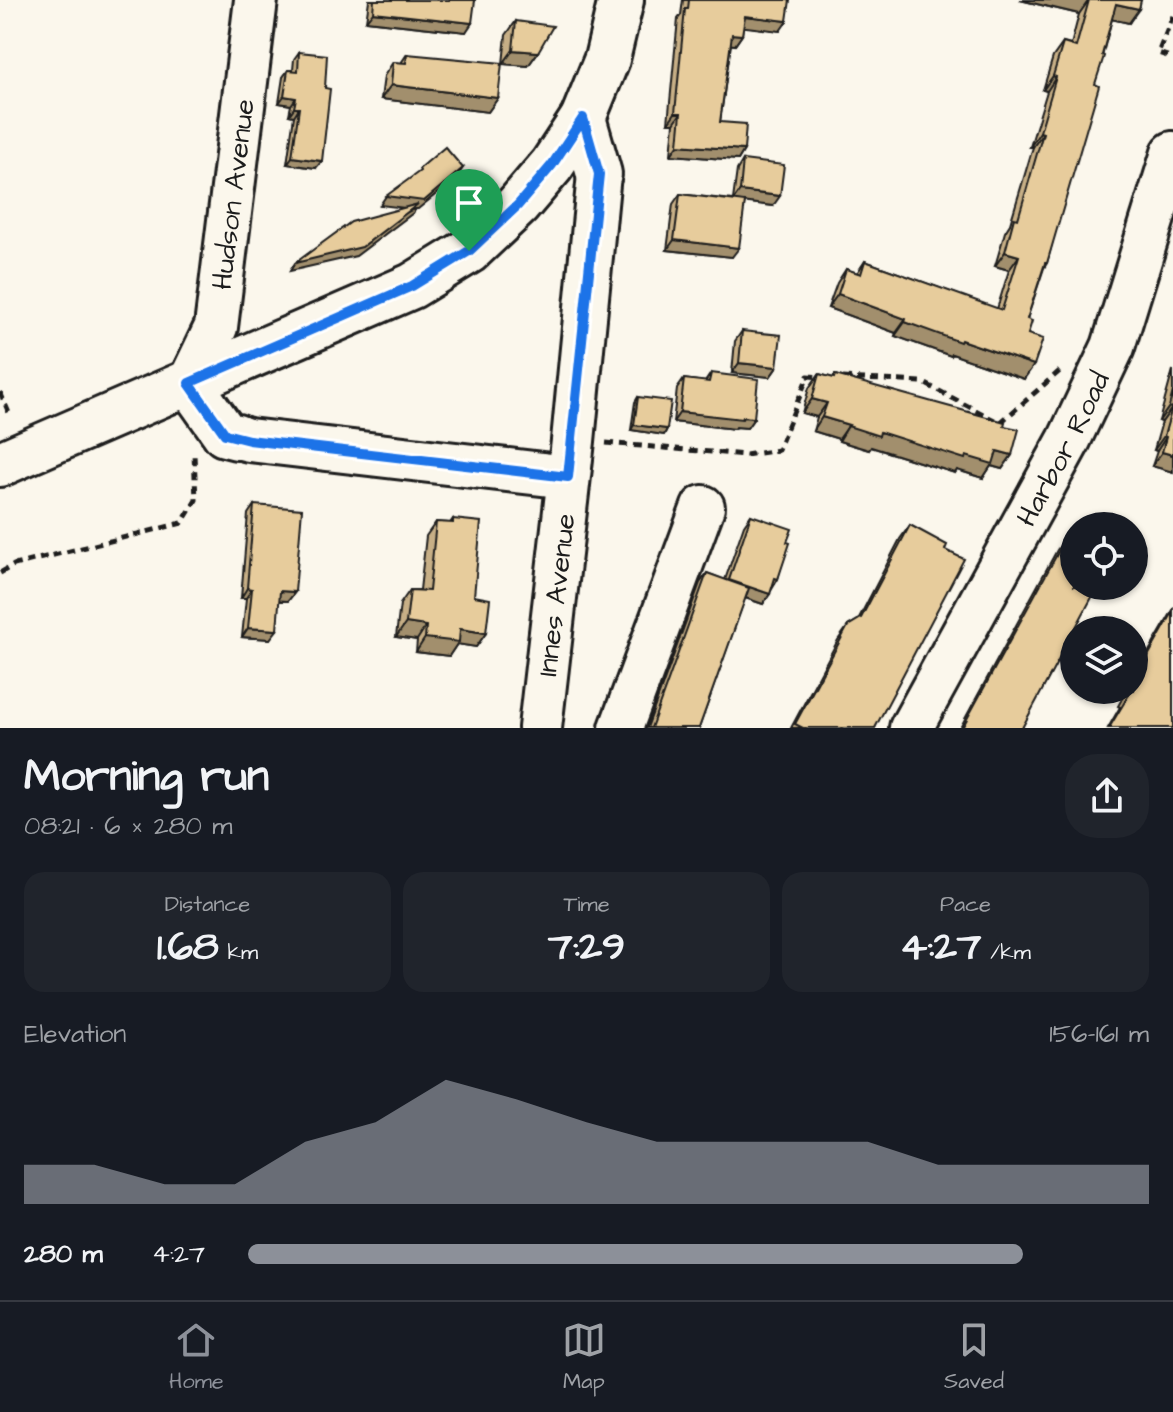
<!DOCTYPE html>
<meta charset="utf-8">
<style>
:root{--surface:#171b24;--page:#20242c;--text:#f1f3f6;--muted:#9ea1a6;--line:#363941;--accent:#8c9099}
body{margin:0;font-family:"Architects Daughter",sans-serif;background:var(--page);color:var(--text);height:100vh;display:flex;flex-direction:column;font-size:30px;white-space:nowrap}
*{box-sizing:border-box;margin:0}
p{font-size:26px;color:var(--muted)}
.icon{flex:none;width:44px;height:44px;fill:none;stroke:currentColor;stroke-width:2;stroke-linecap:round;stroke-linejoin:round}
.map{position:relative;height:728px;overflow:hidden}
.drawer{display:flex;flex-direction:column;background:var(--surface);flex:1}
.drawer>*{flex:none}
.fabs{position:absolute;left:1060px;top:512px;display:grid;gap:16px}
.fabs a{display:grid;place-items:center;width:88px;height:88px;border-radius:50%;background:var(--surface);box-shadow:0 2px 6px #0004;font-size:40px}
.pin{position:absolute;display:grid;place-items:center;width:68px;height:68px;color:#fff;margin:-82px -34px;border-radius:50% 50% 50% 0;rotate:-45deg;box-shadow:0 0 8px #0007}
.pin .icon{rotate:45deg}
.round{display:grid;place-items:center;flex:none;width:84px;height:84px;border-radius:32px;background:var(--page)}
.overview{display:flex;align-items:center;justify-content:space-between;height:136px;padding:0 24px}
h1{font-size:44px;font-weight:700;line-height:60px}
.stats{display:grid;grid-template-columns:repeat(3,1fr);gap:12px;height:136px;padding:8px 24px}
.stats div{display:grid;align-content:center;border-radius:20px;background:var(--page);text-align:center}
.stats b{font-size:40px;font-weight:700}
.stats small{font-size:22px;font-weight:400}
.stats p{font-size:22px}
.chart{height:224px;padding:16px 24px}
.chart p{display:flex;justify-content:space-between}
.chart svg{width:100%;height:144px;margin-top:8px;fill:var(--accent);opacity:.7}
ul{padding:0 24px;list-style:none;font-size:26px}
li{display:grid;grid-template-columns:128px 96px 1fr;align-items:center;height:60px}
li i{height:20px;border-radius:10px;background:var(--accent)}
.tabs{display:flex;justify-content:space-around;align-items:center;height:112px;border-top:2px solid var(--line);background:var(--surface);font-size:22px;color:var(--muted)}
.tabs a{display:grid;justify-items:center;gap:4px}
.tabs .selected{color:var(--accent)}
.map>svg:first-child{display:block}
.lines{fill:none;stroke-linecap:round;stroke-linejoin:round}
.minor-casing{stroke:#1c1c1c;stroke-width:48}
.major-casing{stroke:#1c1c1c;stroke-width:50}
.path{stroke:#1c1c1c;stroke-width:5;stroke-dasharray:8 6;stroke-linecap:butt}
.minor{stroke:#fbf7ec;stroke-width:42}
.major{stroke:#fbf7ec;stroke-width:44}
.wall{fill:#c7af86;stroke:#1c1c1c;stroke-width:2}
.shaded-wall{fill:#a28f6d;stroke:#1c1c1c;stroke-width:2}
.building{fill:#e7cc9c;stroke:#1c1c1c;stroke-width:2}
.route-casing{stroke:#fff;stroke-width:16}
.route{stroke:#1a73e8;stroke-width:10}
.labels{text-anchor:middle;stroke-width:6;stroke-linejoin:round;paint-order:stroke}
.street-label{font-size:28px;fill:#1c1c1c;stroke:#fbf7ec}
</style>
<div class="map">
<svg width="1173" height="728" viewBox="0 0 1173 728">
<rect width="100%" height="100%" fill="#fbf7ec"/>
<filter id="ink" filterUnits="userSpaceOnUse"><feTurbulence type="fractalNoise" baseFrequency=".0125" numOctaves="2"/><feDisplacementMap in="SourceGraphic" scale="16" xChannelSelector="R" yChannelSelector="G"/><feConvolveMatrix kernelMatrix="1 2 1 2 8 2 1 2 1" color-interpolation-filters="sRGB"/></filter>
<g filter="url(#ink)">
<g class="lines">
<g class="minor-casing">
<g id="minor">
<path id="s1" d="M189,383L216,327L256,0"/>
<polyline points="237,437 249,440 568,477"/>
<path id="s2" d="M540,728L573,441L599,174"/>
<polyline points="621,728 703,507"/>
<path id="s3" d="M911,728L1069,440L1113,347L1173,153"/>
</g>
</g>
<g class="major-casing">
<g id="major">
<polyline points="583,118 599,174"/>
<polyline points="189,383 225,434 237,437"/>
<polyline points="0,464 412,286 469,251 518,205 552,165 583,118 607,59 621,0"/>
</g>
</g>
<g class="path">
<polyline points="1173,16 1158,53 1173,58"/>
<polyline points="843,378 922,382 1000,423 1062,369"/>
<polyline points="0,392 9,413"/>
<polyline points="606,443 746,455 778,450 808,376 821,377"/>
<polyline points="0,573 14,565 182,523 196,500 194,454"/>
</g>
<use href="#minor" class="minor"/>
<use href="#major" class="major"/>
</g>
<g class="wall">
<polygon points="369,0 475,0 466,32 366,21"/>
<polygon points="683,0 790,0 780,31 743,26 742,35 735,45 731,44 720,122 744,150 738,160 671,155 674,123 668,123 678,19 681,15"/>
<polygon points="1020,0 1141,0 1129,23 1112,19 1047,263 1044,268 1027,319 1028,334 1024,379 952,354 951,356 895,336 896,333 828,308 837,283 846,269 857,273 865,261 997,309 1009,270 995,266 1005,232 1010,224 1033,147 1030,147 1047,91 1043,90 1053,57 1063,43 1071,45 1079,14"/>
<polygon points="516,21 538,52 528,66 503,64 506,35"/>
<polygon points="299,52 316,168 287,164 294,116 289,115 291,105 279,103 283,77 288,70 293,70 294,59"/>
<polygon points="407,54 498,98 488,112 381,99 384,76 393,62 401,63"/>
<polygon points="743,160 773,206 745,202 732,257 667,250 673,204 680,194 733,200 737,170"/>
<polygon points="742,331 777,367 770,377 732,373 735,341"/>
<polygon points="1173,370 1173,472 1152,466 1157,451 1154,450 1162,422 1159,421"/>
<polygon points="711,373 754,418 747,428 736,427 735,429 673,422 677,389 684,379 705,382"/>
<polygon points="819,374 833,378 835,375 1004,426 1012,455 1002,469 991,466 983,478 957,470 955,473 871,447 869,450 839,441 839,439 813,431 817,417 802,413 809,388"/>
<polygon points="638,397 667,429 664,435 631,430 635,402"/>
<polygon points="254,505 295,592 288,601 279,601 270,639 242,637 246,598 241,598 248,514"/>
<polygon points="751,515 787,542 778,579 763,604 745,598 699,728 647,728 700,583 707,573 725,580 744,525"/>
<polygon points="453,519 474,596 486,633 476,647 457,644 449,656 416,652 417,640 396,637 400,604 410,590 420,590 426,536 436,522 450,523"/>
<polygon points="910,525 945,550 875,728 791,728 838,640 848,626 858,620 900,539"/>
<polygon points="1067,536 1022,728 960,728 1057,550"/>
<polygon points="1173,610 1173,728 1108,728 1120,707 1118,706 1127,690 1134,690 1134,677"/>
</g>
<g class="shaded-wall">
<polygon points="1020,0 1089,0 1079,14"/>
<polygon points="1116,4 1139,9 1129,23 1106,18"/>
<polygon points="373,12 472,23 466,32 366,21"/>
<polygon points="745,16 787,21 780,31 738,26"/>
<polygon points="732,34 742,35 735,45 725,44"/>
<polygon points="513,50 538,52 528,66 503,64"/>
<polygon points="1053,76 1056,77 1047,91 1043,90"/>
<polygon points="391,85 498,98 488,112 381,99"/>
<polygon points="284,96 296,98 291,105 279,103"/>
<polygon points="294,108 299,108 294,116 289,115"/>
<polygon points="675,113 681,113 674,123 668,123"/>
<polygon points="1040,132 1043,133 1033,147 1030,147"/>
<polygon points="678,145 744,150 738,160 671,155"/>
<polygon points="292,157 322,161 316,168 287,164"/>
<polygon points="463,168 457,177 418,209 416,209 413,213 356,256 290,271 295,263 414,209 380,205 386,196"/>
<polygon points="740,191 780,196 773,206 733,201"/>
<polygon points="674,240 739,248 732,257 667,250"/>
<polygon points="1005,252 1019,256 1009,270 995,266"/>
<polygon points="838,294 906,319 896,333 828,308"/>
<polygon points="905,322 961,340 1034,365 1024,379 952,354 951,356 895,336"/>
<polygon points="739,363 777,367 770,377 732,373"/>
<polygon points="812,399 827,403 817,417 802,413"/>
<polygon points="1169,407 1172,408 1162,422 1159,421"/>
<polygon points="680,412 743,417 754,418 747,428 736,427 735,429 673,422"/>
<polygon points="822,417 849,425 839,439 813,431"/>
<polygon points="634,425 667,429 664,435 631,430"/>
<polygon points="848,426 880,432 966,456 997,451 1012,455 1002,469 991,466 983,478 957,470 955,473 871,447 869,450 839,441"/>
<polygon points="1164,436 1166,437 1157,451 1154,450"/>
<polygon points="1162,452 1173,455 1173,472 1152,466"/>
<polygon points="729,580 770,594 763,604 722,590"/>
<polygon points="247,588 252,589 246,598 241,598"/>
<polygon points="280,591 295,592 288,601 274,600"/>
<polygon points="406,623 426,626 417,640 396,637"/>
<polygon points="248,628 277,630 270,639 242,637"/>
<polygon points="460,629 486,633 476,647 457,644 449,656 416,652 425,638"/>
</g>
<g class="building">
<polygon points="374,0 475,0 472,23 373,12"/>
<polygon points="689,0 790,0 787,21 745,16 742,35 732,34 720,122 746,124 744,150 678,145 681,113 675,113 685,9 688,9"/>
<polygon points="1089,0 1141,0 1139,9 1116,4 1102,55 1104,56 1095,84 1099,86 1047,263 1045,263 1027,319 1032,321 1028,334 1043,339 1034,365 961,340 960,342 905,322 906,319 838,294 846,269 861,274 865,261 1002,310 1019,256 1005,252 1014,218 1018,219 1043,133 1040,132 1056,77 1053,76 1063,43 1076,47"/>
<polygon points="516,21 553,26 538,52 513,50"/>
<polygon points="299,52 327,55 325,88 330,89 322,161 292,157 299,108 294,108 296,98 284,96 288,70 298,71"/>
<polygon points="407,54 502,63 498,98 391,85 393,62 406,63"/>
<polygon points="445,147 463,168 424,201 386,196 420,171 419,169"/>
<polygon points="743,160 784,165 780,196 740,191"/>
<polygon points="680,194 745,202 739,248 674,240"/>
<polygon points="418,204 362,247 295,263 351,222"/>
<polygon points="742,331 781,335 777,367 739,363"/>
<polygon points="711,373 758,379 754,418 743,417 742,419 680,412 684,379 709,382"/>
<polygon points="819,374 834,378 835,375 1005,422 1004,426 1019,429 1012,455 997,451 993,464 966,456 965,459 880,432 879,436 848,426 849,425 822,417 827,403 812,399"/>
<polygon points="1173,391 1173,455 1162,452 1166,437 1164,436 1172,408 1169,407"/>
<polygon points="638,397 671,401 667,429 634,425"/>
<polygon points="254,505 302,509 295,592 280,591 277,630 248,628 252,589 247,588"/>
<polygon points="751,515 792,529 787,542 790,543 778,579 775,578 770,594 729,580"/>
<polygon points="453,519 481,522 474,596 490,599 486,633 460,629 459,642 425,638 426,626 406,623 410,590 429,591 436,522 453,523"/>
<polygon points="910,525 947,545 945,550 964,559 875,728 803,728 795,724 848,626 861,618"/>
<polygon points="1067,536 1074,540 1074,586 1098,586 1022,728 962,728"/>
<polygon points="707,573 749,588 699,728 651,728"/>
<polygon points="1173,612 1173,728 1109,728 1130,693 1128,692 1129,690 1134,690 1134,681"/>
</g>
</g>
<g class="lines" filter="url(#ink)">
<g class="route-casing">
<polygon id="route" points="583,118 599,174 568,477 249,440 225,434 189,383 412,286 469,251 518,205 552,165"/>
</g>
<use href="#route" class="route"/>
</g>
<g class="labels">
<g class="street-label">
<text dy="10" stroke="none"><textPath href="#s1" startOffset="196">Hudson Avenue</textPath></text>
<text dy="10" stroke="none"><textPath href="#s3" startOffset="318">Harbor Road</textPath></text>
<text dy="10" stroke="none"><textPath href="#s2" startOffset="134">Innes Avenue</textPath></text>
</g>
</g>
</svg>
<div class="fabs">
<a><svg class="icon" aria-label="locate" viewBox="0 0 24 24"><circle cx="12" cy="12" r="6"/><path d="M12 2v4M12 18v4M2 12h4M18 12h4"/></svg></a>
<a><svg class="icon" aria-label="layers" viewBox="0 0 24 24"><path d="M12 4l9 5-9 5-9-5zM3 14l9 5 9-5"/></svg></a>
</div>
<div class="pin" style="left:469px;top:251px;background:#1e9e55"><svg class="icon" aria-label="arrive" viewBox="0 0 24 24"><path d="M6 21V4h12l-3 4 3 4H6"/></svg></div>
</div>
<section class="drawer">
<div class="overview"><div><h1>Morning run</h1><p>08:21 · 6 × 280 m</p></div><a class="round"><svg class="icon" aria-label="share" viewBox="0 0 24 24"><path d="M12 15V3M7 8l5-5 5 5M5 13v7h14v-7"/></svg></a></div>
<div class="stats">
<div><p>Distance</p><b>1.68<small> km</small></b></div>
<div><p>Time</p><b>7:29</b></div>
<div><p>Pace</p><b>4:27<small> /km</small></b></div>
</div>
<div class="chart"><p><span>Elevation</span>156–161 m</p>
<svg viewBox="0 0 160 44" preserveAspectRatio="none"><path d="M0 44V32L10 32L20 38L30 38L40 25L50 19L60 6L70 12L80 19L90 25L100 25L110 25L120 25L130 32L140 32L150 32L160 32V44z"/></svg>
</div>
<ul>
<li><b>280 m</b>4:27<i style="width:86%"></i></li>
</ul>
</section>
<nav class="tabs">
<a class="selected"><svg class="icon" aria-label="home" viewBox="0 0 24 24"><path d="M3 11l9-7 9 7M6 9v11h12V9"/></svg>Home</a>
<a><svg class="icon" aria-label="map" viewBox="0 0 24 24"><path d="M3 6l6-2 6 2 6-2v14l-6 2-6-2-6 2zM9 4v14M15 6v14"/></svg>Map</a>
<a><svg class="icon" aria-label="saved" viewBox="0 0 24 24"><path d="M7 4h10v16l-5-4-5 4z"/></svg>Saved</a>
</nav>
